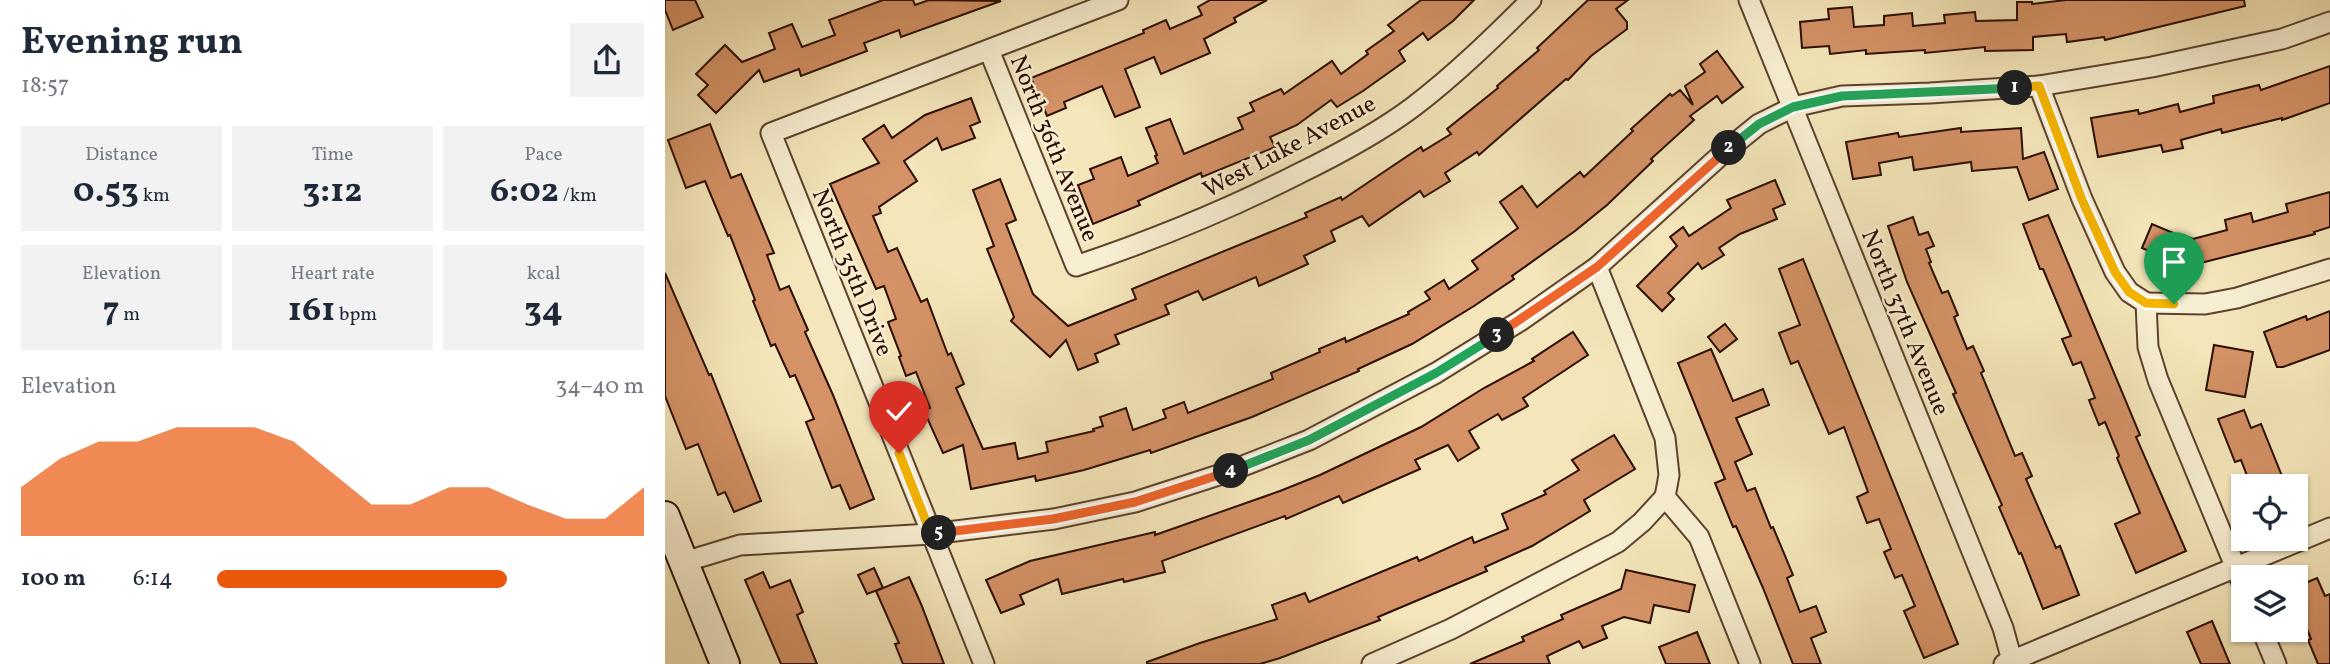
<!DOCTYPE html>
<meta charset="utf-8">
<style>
:root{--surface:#fff;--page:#f2f2f3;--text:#1f2937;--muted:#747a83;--accent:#ea580c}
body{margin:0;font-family:Vollkorn,serif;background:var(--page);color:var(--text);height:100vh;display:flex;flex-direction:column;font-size:26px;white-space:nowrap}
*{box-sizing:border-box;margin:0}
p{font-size:23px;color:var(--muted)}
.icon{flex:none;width:38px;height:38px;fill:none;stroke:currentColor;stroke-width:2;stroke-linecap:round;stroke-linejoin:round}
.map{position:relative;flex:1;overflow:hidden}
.drawer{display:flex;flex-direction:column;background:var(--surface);width:665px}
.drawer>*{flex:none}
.buttons{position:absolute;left:1566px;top:474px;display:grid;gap:14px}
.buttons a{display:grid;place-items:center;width:77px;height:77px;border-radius:0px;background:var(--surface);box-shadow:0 2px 5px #0004;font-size:35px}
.pin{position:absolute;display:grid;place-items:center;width:60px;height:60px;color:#fff;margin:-72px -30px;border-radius:50% 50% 50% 0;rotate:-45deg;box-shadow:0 0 7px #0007}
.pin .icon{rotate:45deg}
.km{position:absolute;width:35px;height:35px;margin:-18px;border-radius:50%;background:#222;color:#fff;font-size:19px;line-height:35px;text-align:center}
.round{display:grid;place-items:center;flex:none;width:74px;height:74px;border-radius:0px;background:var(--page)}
.head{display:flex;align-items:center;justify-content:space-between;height:119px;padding:0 21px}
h1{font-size:38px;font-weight:700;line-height:52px}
.metrics{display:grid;grid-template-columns:repeat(3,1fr);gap:10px;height:119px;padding:7px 21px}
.metrics div{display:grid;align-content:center;border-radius:0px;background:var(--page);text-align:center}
.metrics b{font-size:35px;font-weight:700}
.metrics small{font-size:19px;font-weight:400}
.metrics p{font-size:19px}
.chart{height:196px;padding:14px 21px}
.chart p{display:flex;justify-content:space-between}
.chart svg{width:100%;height:126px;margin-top:7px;fill:var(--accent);opacity:.7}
ul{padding:0 21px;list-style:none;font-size:23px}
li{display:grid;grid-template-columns:112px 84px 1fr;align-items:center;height:52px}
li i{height:18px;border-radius:9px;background:var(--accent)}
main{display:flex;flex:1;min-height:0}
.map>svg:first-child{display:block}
.building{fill:#d49266;stroke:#2a0c01;stroke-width:2}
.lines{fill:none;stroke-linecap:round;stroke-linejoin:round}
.minor-casing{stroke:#5c422f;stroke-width:23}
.secondary-casing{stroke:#2a0c01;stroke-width:32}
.minor{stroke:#f8efd2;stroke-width:19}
.secondary{stroke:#f8efd2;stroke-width:28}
.split-1-casing{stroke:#fff;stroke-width:14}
.split-2-casing{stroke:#fff;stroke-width:14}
.split-3-casing{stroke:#fff;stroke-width:14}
.split-4-casing{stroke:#fff;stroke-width:14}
.split-5-casing{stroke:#fff;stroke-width:14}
.split-6-casing{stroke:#fff;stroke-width:14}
.split-1{stroke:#f5b400;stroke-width:9}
.split-2{stroke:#22a559;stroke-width:9}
.split-3{stroke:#f0652b;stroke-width:9}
.split-4{stroke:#22a559;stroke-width:9}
.split-5{stroke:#f0652b;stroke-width:9}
.split-6{stroke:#f5b400;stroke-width:9}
.labels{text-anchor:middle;stroke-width:5;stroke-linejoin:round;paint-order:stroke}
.street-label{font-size:24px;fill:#2a0c01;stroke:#f8efd2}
</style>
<main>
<section class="drawer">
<div class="head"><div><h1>Evening run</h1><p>18:57</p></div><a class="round"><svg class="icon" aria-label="share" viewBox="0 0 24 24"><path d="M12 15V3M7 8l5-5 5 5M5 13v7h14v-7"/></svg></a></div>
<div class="metrics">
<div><p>Distance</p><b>0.53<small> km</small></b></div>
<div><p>Time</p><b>3:12</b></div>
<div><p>Pace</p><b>6:02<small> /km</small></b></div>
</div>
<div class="metrics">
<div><p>Elevation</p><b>7<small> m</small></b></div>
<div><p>Heart rate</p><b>161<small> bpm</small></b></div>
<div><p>kcal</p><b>34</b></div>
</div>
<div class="chart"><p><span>Elevation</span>34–40 m</p>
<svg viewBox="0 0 160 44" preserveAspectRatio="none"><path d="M0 44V27L10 17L20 11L30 11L40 6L50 6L60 6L70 11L80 22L90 33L100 33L110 27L120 27L130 33L140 38L150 38L160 27V44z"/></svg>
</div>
<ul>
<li><b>100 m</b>6:14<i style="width:68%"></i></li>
</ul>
</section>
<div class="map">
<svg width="1665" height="664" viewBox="0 0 1665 664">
<rect width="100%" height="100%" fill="#f4e6ba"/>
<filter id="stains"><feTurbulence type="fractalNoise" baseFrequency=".00286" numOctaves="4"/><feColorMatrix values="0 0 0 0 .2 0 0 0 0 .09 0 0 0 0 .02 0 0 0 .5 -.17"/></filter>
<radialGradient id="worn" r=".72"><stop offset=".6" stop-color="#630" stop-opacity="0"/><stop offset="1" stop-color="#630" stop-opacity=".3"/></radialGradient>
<g class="building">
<polygon points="0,0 30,0 38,17 8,30 0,10"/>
<polygon points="218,0 248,0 250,5 264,0 336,1 236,37 234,30 199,43 202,51 136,76 134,69 99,82 94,70 51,113 33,95 43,85 31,74 60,45 77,62 110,49 104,33 127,24 137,47 170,35 164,20"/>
<polygon points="545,0 602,0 569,18 571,22 539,39 545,53 496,74 489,57 460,69 475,107 450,117 437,86 399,102 401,108 382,116 366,78 479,33 478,30 501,20 505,29 537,15 533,7"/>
<polygon points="756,0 809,0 788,21 763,40 758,33 734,51 740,61 698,91 672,107 666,100 632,125 605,137 610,147 537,177 536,173 473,201 475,205 428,224 413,185 429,179 425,169 456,157 463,176 493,163 490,156 492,155 481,128 505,119 519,154 578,129 573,118 589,111 585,103 616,89 619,94 667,61 676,74 703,54 701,51 729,31 723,25"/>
<polygon points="923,0 963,0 951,9 962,22 962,29 926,56 903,80 901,79 814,155 812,152 780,173 785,181 759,197 755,191 704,226 697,216 666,231 670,241 639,256 643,264 594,286 591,277 538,300 533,291 500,305 504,314 450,335 454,344 430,354 433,362 413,370 401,340 385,357 346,321 349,317 322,249 329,246 308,190 335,179 351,220 341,224 368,294 403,326 471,299 467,289 642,217 640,213 676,197 677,200 756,147 758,151 786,134 782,129 833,88 832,86 874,50 872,48"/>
<polygon points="1401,0 1579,0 1580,6 1440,40 1439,37 1402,42 1401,34 1368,37 1368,50 1320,51 1320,47 1260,53 1260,50 1201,54 1201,50 1165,54 1164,46 1137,48 1135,22 1164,19 1163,9 1187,7 1189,27 1219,25 1219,16 1247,13 1248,26 1280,23 1279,15 1310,12 1311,21 1352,20 1352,2 1367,2 1367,4"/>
<polygon points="1052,51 1078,87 1057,103 1052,96 1025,116 1029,120 986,159 988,161 942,205 910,231 847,276 849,279 809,306 747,344 693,369 694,371 587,417 486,453 485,450 419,470 371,481 370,476 306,489 298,445 278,453 259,411 265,408 251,372 241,376 234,357 236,356 223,322 231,319 219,286 211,289 165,184 214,163 198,139 219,125 227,138 260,115 306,98 315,122 305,126 310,138 277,150 272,138 239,161 252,181 214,207 216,213 208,216 223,252 232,248 256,302 262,299 283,355 286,353 299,384 291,388 318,449 350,443 353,459 383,452 381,442 429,431 428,429 438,426 435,417 461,408 468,430 501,418 498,410 519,402 523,413 608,379 606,373 655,352 654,349 680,338 681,342 744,314 743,312 765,299 760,292 779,280 784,289 813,269 807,261 853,228 835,202 857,186 872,207 915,172 919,177 968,131 966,129 1005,94 1007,96 1015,90 1028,105 1020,86 1040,72 1035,64"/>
<polygon points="1665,66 1665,103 1617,120 1617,118 1557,133 1556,129 1516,140 1518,148 1498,152 1496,145 1433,157 1426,118 1473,110 1474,114 1513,104 1515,112 1549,103 1548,96 1594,85 1596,90"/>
<polygon points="45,124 66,178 76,174 109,253 102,255 115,290 124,286 143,330 140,332 168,395 209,499 185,509 175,485 167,488 141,422 149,419 130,375 125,377 110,344 106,346 88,301 90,300 65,235 63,236 40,181 21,188 3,140"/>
<polygon points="1296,128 1296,132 1356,128 1358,159 1379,152 1393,189 1364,200 1352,167 1307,171 1306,162 1249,170 1247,157 1214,163 1216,175 1188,179 1181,142 1233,133 1234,137"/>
<polygon points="1110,180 1120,204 1108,209 1112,219 1075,234 1054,248 1059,255 1037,269 1033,263 1003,293 1009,299 997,311 972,286 1012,246 1005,237 1018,227 1024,236 1066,208 1062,200"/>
<polygon points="1665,192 1665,227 1649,232 1650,234 1520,267 1477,248 1487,224 1520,238 1521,236 1528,239 1562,230 1560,220 1586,213 1588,222 1623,212 1621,204"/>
<polygon points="1383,215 1475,435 1471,437 1521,551 1471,573 1450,524 1475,513 1452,458 1454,456 1440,422 1434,425 1424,400 1430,398 1416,362 1408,365 1397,339 1406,336 1378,269 1375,269 1358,224"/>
<polygon points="1248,217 1254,235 1263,232 1269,246 1261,249 1266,262 1264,263 1277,293 1283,291 1293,315 1289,317 1302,349 1308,346 1319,371 1316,373 1350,456 1357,453 1367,476 1361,479 1391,548 1395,546 1414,595 1378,609 1356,553 1354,554 1334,507 1337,505 1288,394 1291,393 1242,282 1223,226"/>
<polygon points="1138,259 1293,644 1259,658 1239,611 1250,606 1237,575 1230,578 1219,552 1226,549 1214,519 1202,523 1192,497 1203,492 1179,427 1164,434 1133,361 1126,364 1114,333 1135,325 1114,269"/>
<polygon points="0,273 44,375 46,374 52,389 96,501 69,512 60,492 53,495 33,444 21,449 0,396"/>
<polygon points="1665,311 1665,350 1618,367 1612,367 1599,332 1641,316 1642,320"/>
<polygon points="1060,324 1072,339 1055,352 1043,337"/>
<polygon points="908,332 923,355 858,398 863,406 837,420 833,414 804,431 814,448 793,461 783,445 750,460 755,469 678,503 674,496 621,519 620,516 497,561 500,572 459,582 458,579 397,594 393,579 355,595 359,604 336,613 321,580 365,561 490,532 490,535 615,491 655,475 756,427 819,388 869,361 867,359"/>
<polygon points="1549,345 1588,352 1580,397 1541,390"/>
<polygon points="1046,349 1068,401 1098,389 1104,405 1071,418 1087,454 1070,462 1082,491 1090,488 1106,528 1108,527 1128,575 1122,578 1135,612 1151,606 1161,632 1146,638 1156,664 1128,664 1098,588 1071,526 1068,527 1050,483 1060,479 1013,363"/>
<polygon points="1579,410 1586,428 1596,424 1621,486 1586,486 1576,460 1570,462 1553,419"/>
<polygon points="949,435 970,469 919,500 925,511 867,546 820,567 822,571 713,617 715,620 615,658 595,664 482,664 482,662 535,643 612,619 607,605 640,593 644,602 752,557 754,561 807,537 809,543 843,529 837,514 881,494 879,491 914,470 907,460"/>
<polygon points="209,568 218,588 202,594 193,575"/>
<polygon points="961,570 1030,585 1024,612 989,605 985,623 959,617 937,626 942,638 918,648 914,641 882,656 885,664 805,664 859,641 857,637 898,619 896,615 956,589"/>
<polygon points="98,572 105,588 125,580 138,612 132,615 152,664 116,664 80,580"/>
<polygon points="244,577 256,604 279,664 238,664 230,644 234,643 211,591"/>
<polygon points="1652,578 1660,596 1665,594 1665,664 1653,664 1643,640 1646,639 1631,602 1631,587"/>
<polygon points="1547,621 1565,664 1536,664 1522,632"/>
<polygon points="1032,632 1045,664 1001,664 994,647"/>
</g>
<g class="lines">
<g class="minor-casing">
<g id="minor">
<polyline points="1084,0 1338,628 1348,664"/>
<path d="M324,50L411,266C489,240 560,211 633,174C672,155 712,134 748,107C790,75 828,38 866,0"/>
<polyline points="1374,86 1417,199 1450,272 1464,292 1481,303 1483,347 1493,380 1578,585"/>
<polyline points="932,267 1000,438 1004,475 1000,497 1034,537 1085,664"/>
<polyline points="1481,303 1540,304 1572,298 1665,269"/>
<polyline points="19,562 75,545 266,534 389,519 470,502 560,473 644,440 771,373 855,321 932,267 1057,154 1094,124 1128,107 1177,96 1265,93 1374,86 1487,67 1617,39 1665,22"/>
<polyline points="1597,630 1611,664"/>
<polyline points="319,664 106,133 453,0"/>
<polyline points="707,664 786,629 953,542 977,522 1000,497"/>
<polyline points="1339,664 1665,528"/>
</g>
</g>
<g class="secondary-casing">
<polyline id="secondary" points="0,516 60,664"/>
</g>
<use href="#minor" class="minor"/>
<use href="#secondary" class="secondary"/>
</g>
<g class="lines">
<g class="split-1-casing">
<polyline id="split-1" points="1350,88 1374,86 1417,200 1450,272 1464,292 1481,303 1509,304"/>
</g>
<g class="split-2-casing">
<polyline id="split-2" points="1064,148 1094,124 1128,107 1177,96 1350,88"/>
</g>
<g class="split-3-casing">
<polyline id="split-3" points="832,335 932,267 1064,148"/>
</g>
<g class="split-4-casing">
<polyline id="split-4" points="566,471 644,440 771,373 832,335"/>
</g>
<g class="split-5-casing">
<polyline id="split-5" points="274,533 388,519 470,502 566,471"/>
</g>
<g class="split-6-casing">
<polyline id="split-6" points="234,453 266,534 274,533"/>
</g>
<use href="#split-1" class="split-1"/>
<use href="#split-2" class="split-2"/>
<use href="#split-3" class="split-3"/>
<use href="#split-4" class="split-4"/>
<use href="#split-5" class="split-5"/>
<use href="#split-6" class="split-6"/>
</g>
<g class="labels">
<g class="street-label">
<text transform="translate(624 146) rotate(-28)" y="8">West Luke Avenue</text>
<text transform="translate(390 148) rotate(68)" y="8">North 36th Avenue</text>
<text transform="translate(188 272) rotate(68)" y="8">North 35th Drive</text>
<text transform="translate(1241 322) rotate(68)" y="8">North 37th Avenue</text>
</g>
</g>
<rect width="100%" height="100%" filter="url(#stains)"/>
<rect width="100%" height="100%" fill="url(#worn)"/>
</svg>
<div class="buttons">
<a><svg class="icon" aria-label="locate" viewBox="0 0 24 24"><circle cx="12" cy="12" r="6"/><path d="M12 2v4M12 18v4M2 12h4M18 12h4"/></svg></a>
<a><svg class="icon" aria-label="layers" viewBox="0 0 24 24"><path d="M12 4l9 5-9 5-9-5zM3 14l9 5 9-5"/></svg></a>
</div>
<div class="pin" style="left:1509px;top:304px;background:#1e9e55"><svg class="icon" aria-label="arrive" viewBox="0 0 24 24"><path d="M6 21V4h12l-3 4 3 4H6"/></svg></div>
<div class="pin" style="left:234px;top:453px;background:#d93025"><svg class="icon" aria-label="check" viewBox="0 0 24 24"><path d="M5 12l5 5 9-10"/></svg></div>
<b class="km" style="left:1350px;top:88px">1</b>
<b class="km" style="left:1064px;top:148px">2</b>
<b class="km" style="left:832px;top:335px">3</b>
<b class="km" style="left:566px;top:471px">4</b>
<b class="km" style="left:274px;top:533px">5</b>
</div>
</main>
